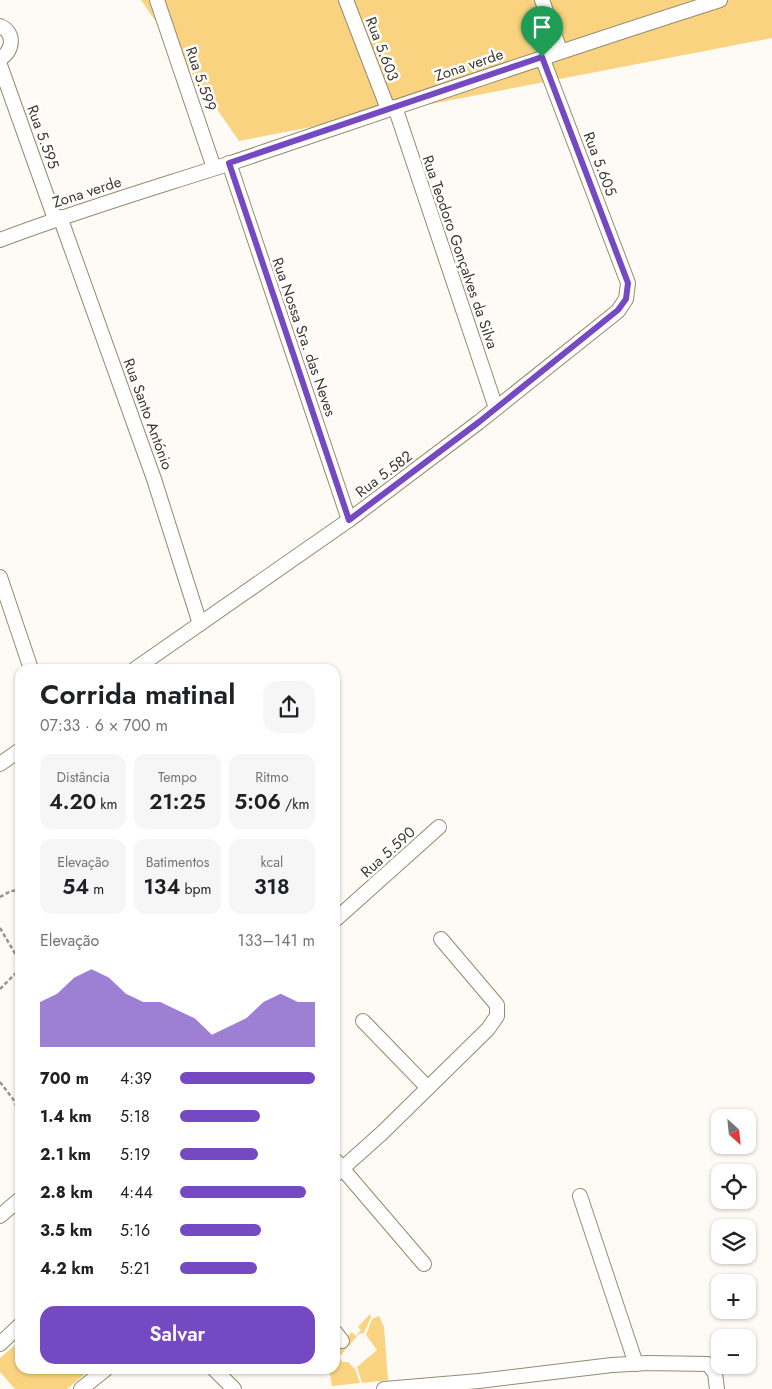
<!DOCTYPE html>
<html lang="pt">
<meta charset="utf-8">
<style>
:root{--surface:#fff;--page:#f6f6f6;--text:#202124;--muted:#757577;--accent:#7549c2}
body{margin:0;font-family:Jost,sans-serif;background:var(--page);color:var(--text);height:100vh;display:flex;flex-direction:column;font-size:19px;white-space:nowrap}
*{box-sizing:border-box;margin:0}
p{font-size:16px;color:var(--muted)}
.icon{flex:none;width:28px;height:28px;fill:none;stroke:currentColor;stroke-width:2;stroke-linecap:round;stroke-linejoin:round}
.map{position:relative;flex:1;overflow:hidden}
.drawer{position:absolute;left:15px;top:664px;width:325px;height:710px;display:flex;flex-direction:column;background:var(--surface);border-radius:15px;box-shadow:0 1px 4px #0004}
.drawer>*{flex:none}
.needle{width:32px;rotate:153deg}
.controls{position:absolute;left:711px;top:1109px;display:grid;gap:10px}
.controls a{display:grid;place-items:center;width:45px;height:45px;border-radius:10px;background:var(--surface);box-shadow:0 1px 4px #0004;font-size:25px}
.pin{position:absolute;display:grid;place-items:center;width:42px;height:42px;color:#fff;margin:-51px -21px;border-radius:50% 50% 50% 0;rotate:-45deg;box-shadow:0 0 5px #0007}
.pin .icon{rotate:45deg}
.round{display:grid;place-items:center;flex:none;width:52px;height:52px;border-radius:15px;background:var(--page)}
.summary{display:flex;align-items:center;justify-content:space-between;height:85px;padding:0 25px}
h1{font-size:28px;font-weight:600;line-height:38px}
.metrics{display:grid;grid-template-columns:repeat(3,1fr);gap:8px;height:85px;padding:5px 25px}
.metrics div{display:grid;align-content:center;border-radius:12px;background:var(--page);text-align:center}
.metrics b{font-size:21px;font-weight:600}
.metrics small{font-size:14px;font-weight:400}
.metrics p{font-size:14px}
.chart{height:140px;padding:10px 25px}
.chart p{display:flex;justify-content:space-between}
.chart svg{width:100%;height:90px;margin-top:5px;fill:var(--accent);opacity:.7}
.cta{display:flex;gap:10px;margin-top:auto;padding:10px 25px}
.cta a{flex:1;height:58px;border-radius:15px;background:var(--accent);color:#fff;font-size:20px;font-weight:600;line-height:58px;text-align:center}
ul{padding:0 25px;list-style:none;font-size:16px}
li{display:grid;grid-template-columns:80px 60px 1fr;align-items:center;height:38px}
li i{height:12px;border-radius:6px;background:var(--accent)}
.map>svg:first-child{display:block}
.green{fill:#f9d37f}
.lines{fill:none;stroke-linecap:round;stroke-linejoin:round}
.minor-casing{stroke:#968a70;stroke-width:16}
.path{stroke:#98948c;stroke-width:2.5;stroke-dasharray:4 2.5;stroke-linecap:butt}
.minor{stroke:#fff;stroke-width:14}
.route-casing{stroke:#fff;stroke-width:10}
.route{stroke:#7549c2;stroke-width:6}
.labels{text-anchor:middle;stroke-width:5;stroke-linejoin:round;paint-order:stroke}
.street-label{font-size:15px;fill:#3d382d;stroke:#fff}
</style>
<div class="map">
<svg width="772" height="1389" viewBox="0 0 772 1389">
<rect width="100%" height="100%" fill="#fefbf6"/>
<g class="green">
<polygon points="141,0 772,0 772,38 239,141"/>
<polygon points="370,1314 371,1317 364,1333 359,1334 339,1357 342,1362 348,1362 355,1369 360,1383 332,1386 329,1369 335,1369 335,1348 352,1332 356,1336 361,1330 358,1327"/>
<polygon points="379,1316 384,1327 388,1380 362,1383 357,1367 377,1350 366,1335 372,1319"/>
<polygon points="20,1341 20,1369 91,1369 67,1389 15,1389 0,1372 0,1358"/>
</g>
<g class="lines">
<g class="minor-casing">
<g id="minor">
<polyline points="157,0 214,168"/>
<polyline points="346,0 388,109"/>
<polyline points="542,0 560,50"/>
<path d="M0,26C16,33 13,51 0,59"/>
<polyline points="0,65 55,219"/>
<polyline points="395,107 496,408"/>
<polyline points="229,163 349,520"/>
<polyline points="60,217 154,479 200,624"/>
<path d="M0,240C76,211 154,188 231,163C394,108 556,52 720,0"/>
<polyline points="0,577 31,669"/>
<polyline points="135,669 349,520 479,422 618,311 626,299 628,283 542,57"/>
<polyline points="0,764 20,750"/>
<polyline points="335,920 439,827"/>
<polyline points="363,1021 428,1088"/>
<polyline points="335,1160 424,1264"/>
<polyline points="335,1175 382,1133 488,1029 497,1016 497,1005 441,939"/>
<polyline points="580,1196 636,1364"/>
<polyline points="0,1216 20,1199"/>
<polyline points="335,1332 342,1341"/>
<polyline points="0,1344 20,1325"/>
<polyline points="214,1369 234,1389"/>
<polyline points="81,1389 106,1369"/>
<polyline points="384,1389 479,1381 612,1365 648,1363 708,1364 715,1373 717,1389"/>
</g>
</g>
<g class="path">
<polyline points="0,897 11,891 20,890"/>
<polyline points="0,928 20,962"/>
<polyline points="0,989 20,969"/>
<polyline points="0,1082 13,1099 20,1114"/>
</g>
<use href="#minor" class="minor"/>
</g>
<g class="lines">
<g class="route-casing">
<polygon id="route" points="542,57 628,283 626,299 618,310 479,422 349,520 229,163"/>
</g>
<use href="#route" class="route"/>
</g>
<g class="labels">
<g class="street-label">
<text transform="translate(382 49) rotate(69)" y="5">Rua 5.603</text>
<text transform="translate(469 65) rotate(-19)" y="5">Zona verde</text>
<text transform="translate(201 79) rotate(71)" y="5">Rua 5.599</text>
<text transform="translate(43 137) rotate(70)" y="5">Rua 5.595</text>
<text transform="translate(600 164) rotate(69)" y="5">Rua 5.605</text>
<text transform="translate(87 192) rotate(-18)" y="5">Zona verde</text>
<text transform="translate(460 252) rotate(71)" y="5">Rua Teodoro Gonçalves da Silva</text>
<text transform="translate(304 337) rotate(71)" y="5">Rua Nossa Sra. das Neves</text>
<text transform="translate(148 414) rotate(70)" y="5">Rua Santo António</text>
<text transform="translate(384 474) rotate(-37)" y="5">Rua 5.582</text>
<text transform="translate(388 852) rotate(-42)" y="5">Rua 5.590</text>
</g>
</g>
</svg>
<div class="controls">
<a><svg class="needle" viewBox="-14 -14 28 28"><path d="M0-13l5 13h-10z" fill="#e53935"/><path d="M0 13l5-13h-10z" fill="#757577"/></svg></a>
<a><svg class="icon" aria-label="locate" viewBox="0 0 24 24"><circle cx="12" cy="12" r="6"/><path d="M12 2v4M12 18v4M2 12h4M18 12h4"/></svg></a>
<a><svg class="icon" aria-label="layers" viewBox="0 0 24 24"><path d="M12 4l9 5-9 5-9-5zM3 14l9 5 9-5"/></svg></a>
<a>+</a>
<a>−</a>
</div>
<div class="pin" style="left:542px;top:57px;background:#1e9e55"><svg class="icon" aria-label="arrive" viewBox="0 0 24 24"><path d="M6 21V4h12l-3 4 3 4H6"/></svg></div>
<section class="drawer">
<div class="summary"><div><h1>Corrida matinal</h1><p>07:33 · 6 × 700 m</p></div><a class="round"><svg class="icon" aria-label="share" viewBox="0 0 24 24"><path d="M12 15V3M7 8l5-5 5 5M5 13v7h14v-7"/></svg></a></div>
<div class="metrics">
<div><p>Distância</p><b>4.20<small> km</small></b></div>
<div><p>Tempo</p><b>21:25</b></div>
<div><p>Ritmo</p><b>5:06<small> /km</small></b></div>
</div>
<div class="metrics">
<div><p>Elevação</p><b>54<small> m</small></b></div>
<div><p>Batimentos</p><b>134<small> bpm</small></b></div>
<div><p>kcal</p><b>318</b></div>
</div>
<div class="chart"><p><span>Elevação</span>133–141 m</p>
<svg viewBox="0 0 160 44" preserveAspectRatio="none"><path d="M0 44V22L10 18L20 10L30 6L40 10L50 18L60 22L70 22L80 26L90 30L100 38L110 34L120 30L130 22L140 18L150 22L160 22V44z"/></svg>
</div>
<ul>
<li><b>700 m</b>4:39<i style="width:100%"></i></li>
<li><b>1.4 km</b>5:18<i style="width:59%"></i></li>
<li><b>2.1 km</b>5:19<i style="width:58%"></i></li>
<li><b>2.8 km</b>4:44<i style="width:93%"></i></li>
<li><b>3.5 km</b>5:16<i style="width:60%"></i></li>
<li><b>4.2 km</b>5:21<i style="width:57%"></i></li>
</ul>
<div class="cta"><a>Salvar</a></div>
</section>
</div>
